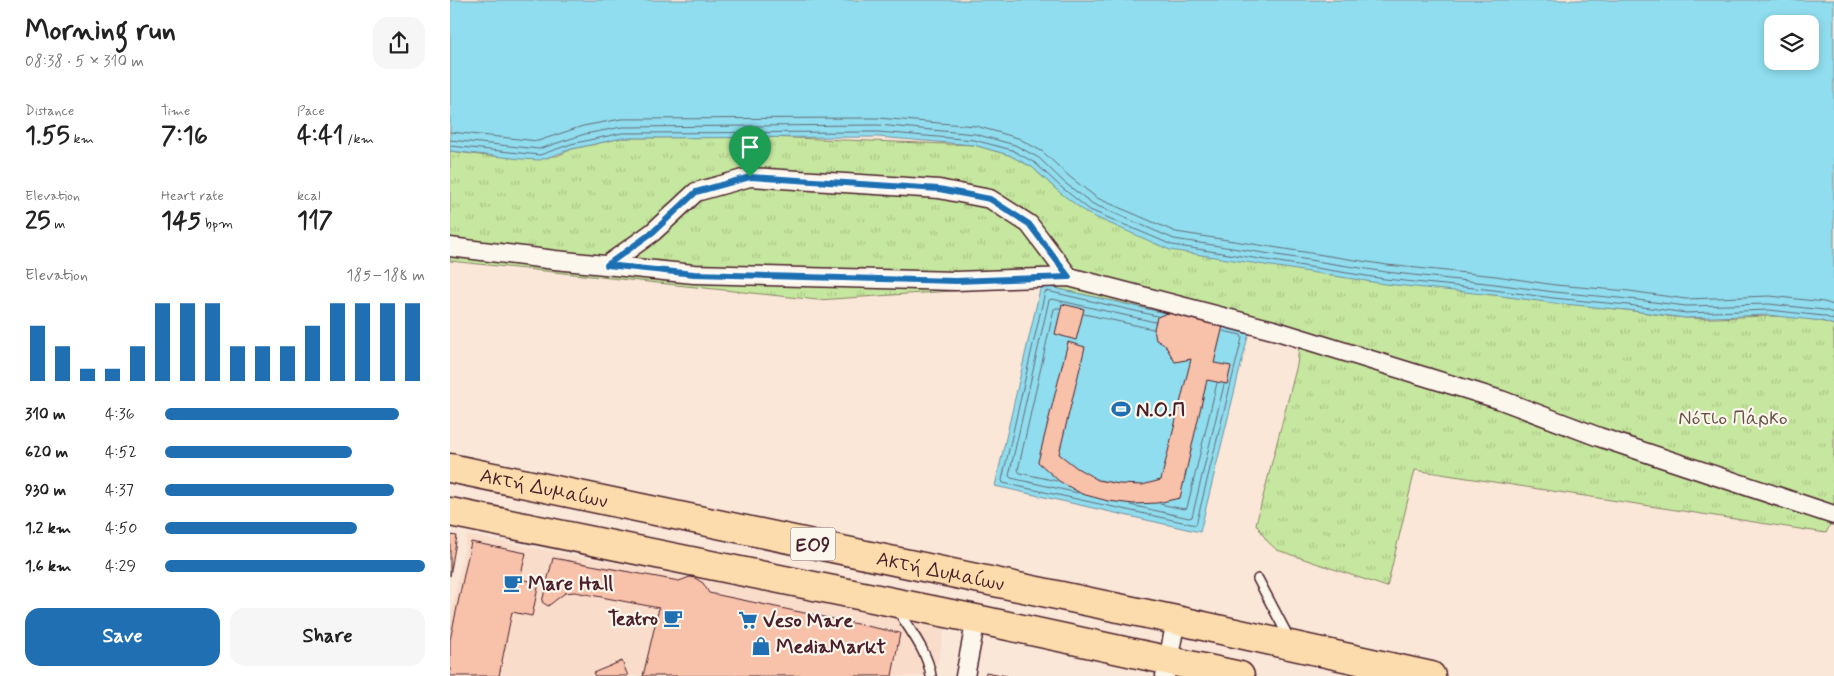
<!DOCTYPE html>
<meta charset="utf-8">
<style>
:root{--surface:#fff;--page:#f6f6f6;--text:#222;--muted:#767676;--accent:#1f6fb2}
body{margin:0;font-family:Mynerve,sans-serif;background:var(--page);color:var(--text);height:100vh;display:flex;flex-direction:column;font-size:19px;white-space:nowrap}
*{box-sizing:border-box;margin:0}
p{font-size:16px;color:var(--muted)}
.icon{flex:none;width:28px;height:28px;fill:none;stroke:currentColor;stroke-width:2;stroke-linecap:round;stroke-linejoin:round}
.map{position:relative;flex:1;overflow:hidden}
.side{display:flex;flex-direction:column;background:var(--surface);width:450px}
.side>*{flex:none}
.controls{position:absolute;left:1314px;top:15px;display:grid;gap:10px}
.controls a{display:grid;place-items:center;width:55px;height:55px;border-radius:10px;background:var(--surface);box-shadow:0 2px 8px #0003;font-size:25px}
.pin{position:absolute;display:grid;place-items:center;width:42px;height:42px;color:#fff;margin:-51px -21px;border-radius:50% 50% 50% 0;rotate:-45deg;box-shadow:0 0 5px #0007}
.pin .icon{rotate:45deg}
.round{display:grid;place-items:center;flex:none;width:52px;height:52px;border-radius:15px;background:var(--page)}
.headline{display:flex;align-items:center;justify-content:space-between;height:85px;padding:0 25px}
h1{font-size:28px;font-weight:800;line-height:38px}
.figures{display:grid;grid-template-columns:repeat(3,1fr);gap:8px;height:85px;padding:5px 25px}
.figures div{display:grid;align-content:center}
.figures b{font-size:25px;font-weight:800}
.figures small{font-size:14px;font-weight:400}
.figures p{font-size:14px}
.chart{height:140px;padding:10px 25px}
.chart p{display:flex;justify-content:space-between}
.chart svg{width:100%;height:90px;margin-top:5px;stroke:var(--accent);stroke-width:6}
.primary-button{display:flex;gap:10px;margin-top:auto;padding:10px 25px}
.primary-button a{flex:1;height:58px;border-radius:15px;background:var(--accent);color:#fff;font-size:20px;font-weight:800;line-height:58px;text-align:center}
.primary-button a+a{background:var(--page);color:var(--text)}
ul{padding:0 25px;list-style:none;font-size:16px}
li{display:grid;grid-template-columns:80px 60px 1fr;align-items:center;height:38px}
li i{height:12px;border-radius:6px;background:var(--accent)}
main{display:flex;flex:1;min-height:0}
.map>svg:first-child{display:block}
.built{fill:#f9dcca}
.park{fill:url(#park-tufts);stroke:#888365}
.water{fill:#8fddee;stroke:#7391a0;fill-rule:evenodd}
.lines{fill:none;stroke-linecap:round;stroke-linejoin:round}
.shore{stroke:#666b79;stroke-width:1}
.building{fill:#f7c1aa;stroke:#4a1f2b}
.lane-casing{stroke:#4a1f2b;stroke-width:12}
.street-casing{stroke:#4a1f2b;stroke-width:21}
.primary-casing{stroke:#4a1f2b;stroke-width:31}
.lane{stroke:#fbf7ec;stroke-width:9}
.street{stroke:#fbf7ec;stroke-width:18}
.primary{stroke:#fcdcac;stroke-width:28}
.route-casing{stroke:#fff;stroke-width:10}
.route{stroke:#1f6fb2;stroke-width:6}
.labels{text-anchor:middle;stroke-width:4.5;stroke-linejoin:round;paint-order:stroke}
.shield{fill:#fbf7ec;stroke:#7f6065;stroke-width:1}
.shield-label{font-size:19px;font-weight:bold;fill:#4a1f2b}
.poi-label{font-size:20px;font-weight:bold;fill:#4a1f2b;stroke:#fbf7ec;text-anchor:start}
.park-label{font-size:20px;fill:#695148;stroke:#fbf7ec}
.street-label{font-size:20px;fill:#4a1f2b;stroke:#fbf7ec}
</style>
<main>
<section class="side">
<div class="headline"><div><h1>Morning run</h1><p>08:38 · 5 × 310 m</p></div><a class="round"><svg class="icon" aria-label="share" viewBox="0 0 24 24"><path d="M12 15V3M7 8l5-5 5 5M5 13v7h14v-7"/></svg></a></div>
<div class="figures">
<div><p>Distance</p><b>1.55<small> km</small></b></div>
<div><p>Time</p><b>7:16</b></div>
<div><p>Pace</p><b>4:41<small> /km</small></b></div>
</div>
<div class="figures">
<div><p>Elevation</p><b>25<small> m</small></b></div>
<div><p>Heart rate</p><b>145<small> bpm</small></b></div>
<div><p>kcal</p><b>117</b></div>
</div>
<div class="chart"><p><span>Elevation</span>185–188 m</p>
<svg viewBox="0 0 160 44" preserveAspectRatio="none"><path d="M5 44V17M15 44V27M25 44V38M35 44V38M45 44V27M55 44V6M65 44V6M75 44V6M85 44V27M95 44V27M105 44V27M115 44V17M125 44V6M135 44V6M145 44V6M155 44V6"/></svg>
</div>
<ul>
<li><b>310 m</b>4:36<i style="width:90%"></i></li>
<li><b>620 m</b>4:52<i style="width:72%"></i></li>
<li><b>930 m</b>4:37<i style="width:88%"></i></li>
<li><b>1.2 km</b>4:50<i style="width:74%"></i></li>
<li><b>1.6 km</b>4:29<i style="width:100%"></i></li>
</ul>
<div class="primary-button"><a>Save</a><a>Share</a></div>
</section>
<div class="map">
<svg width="1384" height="676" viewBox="0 0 1384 676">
<defs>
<pattern id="park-tufts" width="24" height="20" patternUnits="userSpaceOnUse" patternTransform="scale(1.25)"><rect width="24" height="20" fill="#c6e79f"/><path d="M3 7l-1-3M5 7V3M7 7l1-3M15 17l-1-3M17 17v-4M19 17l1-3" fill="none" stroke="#acc689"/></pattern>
</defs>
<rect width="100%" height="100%" fill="#fae7d8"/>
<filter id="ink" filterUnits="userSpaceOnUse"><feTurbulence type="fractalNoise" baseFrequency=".02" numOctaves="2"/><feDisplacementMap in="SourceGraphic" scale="10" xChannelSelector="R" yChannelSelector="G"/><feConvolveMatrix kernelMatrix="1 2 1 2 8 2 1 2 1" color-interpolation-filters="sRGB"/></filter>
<g filter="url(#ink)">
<polygon class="built" points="17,535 495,626 485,676 0,676 0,619"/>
<path class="park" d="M317,137L524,145L559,155L582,167L608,191L1044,295C1088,301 1132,305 1176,310C1196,312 1216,317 1237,318C1286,320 1336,309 1384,325V517L1376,533L965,470L937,587L827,550L817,541L806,524L847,365L850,335L799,332L591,285L368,300L0,261V151L37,156H107L122,149L172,138Z"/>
<g class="water">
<path d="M0,0H1384V325L1372,321L1318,315L1235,318L1177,310L1103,303L1044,295L935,284L720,250L638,214L608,191L582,167L559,155L524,145L428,137L172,138L122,149L90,160L71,159L0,151ZM1322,24H1360V61H1322Z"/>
<polygon points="591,285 799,332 750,532 545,486"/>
</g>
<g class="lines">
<g class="shore">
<polyline points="0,132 88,141 133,126 171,119 428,118 526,126 568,138 593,152 620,177 647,198 726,232 937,265 1046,276 1105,285 1179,291 1236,299 1320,296 1374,302 1384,305"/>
<polyline points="0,140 89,149 135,134 172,127 428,125 525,134 565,145 589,158 615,183 643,204 724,239 936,272 1045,284 1104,292 1179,299 1236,306 1319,304 1374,310 1384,313"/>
<polyline points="0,146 90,155 121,144 172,133 428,132 524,140 562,150 585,163 611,187 640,210 722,245 935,279 1044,290 1103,298 1178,305 1236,313 1319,310 1373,316 1384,320"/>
<polyline points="634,314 703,329"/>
<polyline points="707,316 597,291 595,292 552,480 553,483 746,525 792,338 791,335 773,331"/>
<polyline points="607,481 570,473 568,470 604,309 606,308 610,308"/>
<polyline points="628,493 561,478 559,476 599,300 602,299 705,322"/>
<polyline points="710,504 734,509 737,508 767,383"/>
<polyline points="680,505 739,518 742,517 774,385"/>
</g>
</g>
<g class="building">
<polygon points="612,304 634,309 626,340 605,334"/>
<polygon points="718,313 773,326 764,363 781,366 777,384 757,380 730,498 707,503 684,504 658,501 632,494 609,481 588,462 618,342 635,347 609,454 627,468 648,480 669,484 692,485 711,480 741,359 725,362 715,345 706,340 704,329 707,317"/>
<polygon points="0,535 7,536 0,576"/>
<polygon points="21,542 76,553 70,579 89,583 82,616 62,612 49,676 0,676 0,640"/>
<polygon points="103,558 229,581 240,577 245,578 253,583 259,593 450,633 442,676 193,676 209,608 125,592 115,593 98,606 92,602"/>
<polygon points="172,661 178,676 145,676 143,673"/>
<polygon points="536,672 557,676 535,676"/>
</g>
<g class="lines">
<g class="lane-casing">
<g id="lane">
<polyline points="808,579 839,638"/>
<path d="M447,609C459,629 478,652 481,676"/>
</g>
</g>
<g class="street-casing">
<g id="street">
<polyline points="0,247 105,260 244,274 506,281 619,277 827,331 1051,400 1149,437 1384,515"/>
<polyline points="157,265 203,232 246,192 300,177 489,189 540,199 579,224 619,277"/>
<polyline points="515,676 526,619"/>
<polyline points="715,676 726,620"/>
</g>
</g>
<g class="primary-casing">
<g id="primary">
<path id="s1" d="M0,468L726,620L981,676"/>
<polyline points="0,512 526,619 790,676"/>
</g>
</g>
<use href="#lane" class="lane"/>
<use href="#street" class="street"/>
<use href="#primary" class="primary"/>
</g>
</g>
<g class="lines" filter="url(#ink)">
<g class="route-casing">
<polygon id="route" points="300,177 489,189 540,199 579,224 619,277 506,281 244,274 157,265 203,232 246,192"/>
</g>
<use href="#route" class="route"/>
</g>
<defs>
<g id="stadium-bare" transform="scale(1.5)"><path d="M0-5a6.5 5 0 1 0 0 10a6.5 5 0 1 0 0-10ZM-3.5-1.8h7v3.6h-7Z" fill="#1f6fb2" stroke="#fbf7ec" stroke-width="2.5" paint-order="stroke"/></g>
<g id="cafe-bare" transform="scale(1.5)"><path d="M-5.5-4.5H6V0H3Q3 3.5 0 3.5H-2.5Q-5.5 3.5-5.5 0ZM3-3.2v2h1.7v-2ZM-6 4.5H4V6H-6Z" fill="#1f6fb2" stroke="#fbf7ec" stroke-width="2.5" paint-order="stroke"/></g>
<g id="supermarket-bare" transform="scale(1.5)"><path d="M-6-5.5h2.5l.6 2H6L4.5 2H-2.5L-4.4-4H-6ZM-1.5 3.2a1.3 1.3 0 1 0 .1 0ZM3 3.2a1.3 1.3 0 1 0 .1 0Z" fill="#1f6fb2" stroke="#fbf7ec" stroke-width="2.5" paint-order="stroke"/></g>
<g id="shop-bare" transform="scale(1.5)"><path d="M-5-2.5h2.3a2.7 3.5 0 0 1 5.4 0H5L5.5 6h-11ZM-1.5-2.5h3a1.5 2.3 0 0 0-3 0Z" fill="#1f6fb2" stroke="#fbf7ec" stroke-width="2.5" paint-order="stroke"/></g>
</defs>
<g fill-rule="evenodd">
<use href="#stadium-bare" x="671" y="409"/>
<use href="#cafe-bare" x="63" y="583"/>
<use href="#cafe-bare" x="223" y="618"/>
<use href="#supermarket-bare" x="298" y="620"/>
<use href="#shop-bare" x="311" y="646"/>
</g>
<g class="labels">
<rect class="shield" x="340.5" y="527.5" width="45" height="33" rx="4"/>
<g class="shield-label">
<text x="363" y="551">ΕΟ9</text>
</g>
<g class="poi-label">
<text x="686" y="416">Ν.Ο.Π</text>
<text x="78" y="590">Mare Hall</text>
<text x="208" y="625" text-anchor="end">Teatro</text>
<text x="313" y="627">Veso Mare</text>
<text x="326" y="653">MediaMarkt</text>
</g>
<g class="park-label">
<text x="1283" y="424">Νότιο Πάρκο</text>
</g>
<g class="street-label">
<text dy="7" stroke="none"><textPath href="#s1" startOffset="96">Ακτή Δυμαίων</textPath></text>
<text dy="7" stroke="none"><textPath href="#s1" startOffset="501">Ακτή Δυμαίων</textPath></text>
</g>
</g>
</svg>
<div class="controls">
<a><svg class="icon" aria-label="layers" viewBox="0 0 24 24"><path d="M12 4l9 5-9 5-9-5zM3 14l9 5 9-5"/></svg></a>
</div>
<div class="pin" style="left:300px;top:177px;background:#1e9e55"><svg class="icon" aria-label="arrive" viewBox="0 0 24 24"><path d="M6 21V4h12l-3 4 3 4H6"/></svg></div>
</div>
</main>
